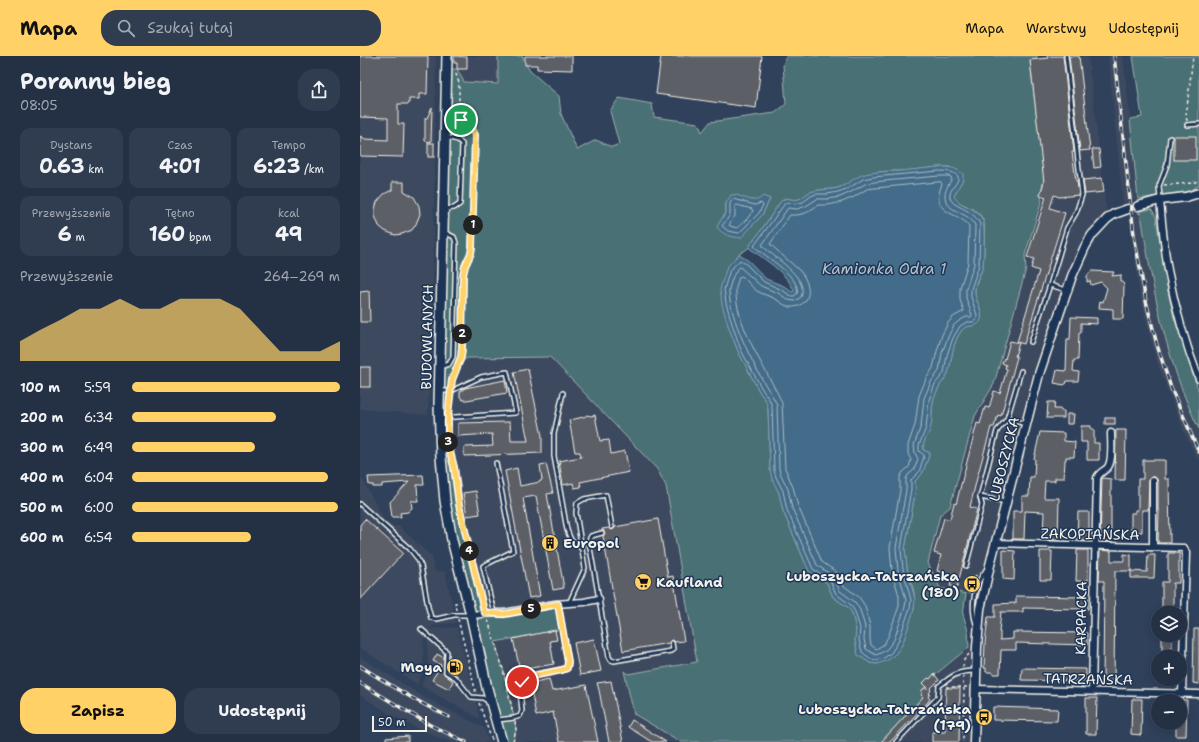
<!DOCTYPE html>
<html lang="pl">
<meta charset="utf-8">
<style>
:root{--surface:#243145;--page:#303d50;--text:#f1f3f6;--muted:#a3a9b3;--line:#414c5e;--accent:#ffd166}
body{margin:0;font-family:"Shantell Sans",sans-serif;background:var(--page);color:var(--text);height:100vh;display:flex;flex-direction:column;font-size:15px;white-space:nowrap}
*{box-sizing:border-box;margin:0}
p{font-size:13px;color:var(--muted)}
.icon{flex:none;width:22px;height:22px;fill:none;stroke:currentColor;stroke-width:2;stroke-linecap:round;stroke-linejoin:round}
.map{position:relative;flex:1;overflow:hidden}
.details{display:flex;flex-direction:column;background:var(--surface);width:360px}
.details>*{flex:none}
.controls{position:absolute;left:791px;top:550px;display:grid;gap:8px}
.controls a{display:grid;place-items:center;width:36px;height:36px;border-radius:50%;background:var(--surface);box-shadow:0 2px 10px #0003,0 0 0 1px var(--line);font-size:20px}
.scale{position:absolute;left:12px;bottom:10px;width:55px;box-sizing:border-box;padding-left:4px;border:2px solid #f4f1e8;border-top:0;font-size:11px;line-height:14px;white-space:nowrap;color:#f4f1e8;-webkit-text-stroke:3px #1d3557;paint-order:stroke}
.pin{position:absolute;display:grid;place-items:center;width:34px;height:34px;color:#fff;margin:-17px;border:2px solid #fff;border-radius:50%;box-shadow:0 1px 4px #0007}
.km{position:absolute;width:20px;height:20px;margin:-10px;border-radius:50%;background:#222;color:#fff;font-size:11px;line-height:20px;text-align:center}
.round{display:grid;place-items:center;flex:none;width:42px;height:42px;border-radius:16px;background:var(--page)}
.summary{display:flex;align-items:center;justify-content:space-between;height:68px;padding:0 20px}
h1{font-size:22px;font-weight:700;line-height:30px}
.stats{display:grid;grid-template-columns:repeat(3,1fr);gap:6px;height:68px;padding:4px 20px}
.stats div{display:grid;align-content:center;border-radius:10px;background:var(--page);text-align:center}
.stats b{font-size:20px;font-weight:700}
.stats small{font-size:11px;font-weight:400}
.stats p{font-size:11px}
.chart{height:112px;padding:8px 20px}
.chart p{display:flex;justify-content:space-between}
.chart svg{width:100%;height:72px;margin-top:4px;fill:var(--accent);opacity:.7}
.action{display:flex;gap:8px;margin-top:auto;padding:8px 20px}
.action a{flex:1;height:46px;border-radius:16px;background:var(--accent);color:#111;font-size:16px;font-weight:700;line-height:46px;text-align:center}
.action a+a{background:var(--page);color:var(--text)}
ul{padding:0 20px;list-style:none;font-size:13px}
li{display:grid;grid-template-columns:64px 48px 1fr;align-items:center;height:30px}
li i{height:10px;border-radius:5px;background:var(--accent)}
header{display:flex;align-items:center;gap:24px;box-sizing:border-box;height:56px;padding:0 20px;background:var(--accent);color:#111}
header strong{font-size:19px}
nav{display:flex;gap:22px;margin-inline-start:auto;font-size:14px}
.search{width:280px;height:36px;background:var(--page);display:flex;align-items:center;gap:10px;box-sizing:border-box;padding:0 14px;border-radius:16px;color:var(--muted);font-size:15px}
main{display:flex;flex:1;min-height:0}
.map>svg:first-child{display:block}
.built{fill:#3d4a5f}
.green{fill:#4a7074;stroke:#9fb0ae;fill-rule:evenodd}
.water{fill:#426c89;stroke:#89a1af}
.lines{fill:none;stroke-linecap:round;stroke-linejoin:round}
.shore{stroke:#adbcc2;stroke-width:1}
.building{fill:#5c5e66;stroke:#f4f1e8}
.service-casing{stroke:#f4f1e8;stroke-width:6}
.minor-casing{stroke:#f4f1e8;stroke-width:9}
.tertiary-casing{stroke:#f4f1e8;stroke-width:11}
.secondary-casing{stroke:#f4f1e8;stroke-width:12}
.path{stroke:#f4f1e8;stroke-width:1.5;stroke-dasharray:3 3;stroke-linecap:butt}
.service{stroke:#1d3557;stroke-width:3}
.minor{stroke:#1d3557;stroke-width:6}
.tertiary{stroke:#1d3557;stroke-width:8}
.secondary{stroke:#1d3557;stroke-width:9}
.rail-casing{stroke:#f4f1e8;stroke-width:3.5}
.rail{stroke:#1d3557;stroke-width:2;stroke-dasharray:6;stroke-linecap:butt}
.route-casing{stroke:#fff;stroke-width:8}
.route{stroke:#ffd166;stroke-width:5}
.labels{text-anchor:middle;stroke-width:3;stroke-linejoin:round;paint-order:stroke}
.street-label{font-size:14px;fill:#f4f1e8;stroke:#1d3557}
.poi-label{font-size:14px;font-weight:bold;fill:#f4f1e8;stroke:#1d3557;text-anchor:end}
.water-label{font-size:15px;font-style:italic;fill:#b6c2c7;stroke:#1d3557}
</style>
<header>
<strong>Mapa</strong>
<div class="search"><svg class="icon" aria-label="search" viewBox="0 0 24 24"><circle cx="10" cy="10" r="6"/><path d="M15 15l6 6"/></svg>Szukaj tutaj</div>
<nav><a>Mapa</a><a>Warstwy</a><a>Udostępnij</a></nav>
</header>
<main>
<section class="details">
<div class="summary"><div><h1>Poranny bieg</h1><p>08:05</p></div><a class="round"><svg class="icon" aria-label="share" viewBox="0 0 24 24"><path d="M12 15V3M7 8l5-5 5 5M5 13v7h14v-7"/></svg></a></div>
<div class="stats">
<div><p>Dystans</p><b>0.63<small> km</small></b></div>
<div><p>Czas</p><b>4:01</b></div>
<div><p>Tempo</p><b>6:23<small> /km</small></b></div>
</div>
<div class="stats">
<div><p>Przewyższenie</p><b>6<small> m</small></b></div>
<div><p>Tętno</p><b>160<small> bpm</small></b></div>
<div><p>kcal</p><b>49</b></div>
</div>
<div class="chart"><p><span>Przewyższenie</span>264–269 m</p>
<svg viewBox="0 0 160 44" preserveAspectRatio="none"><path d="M0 44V32L10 25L20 19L30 12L40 12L50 6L60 12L70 12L80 6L90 6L100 6L110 12L120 25L130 38L140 38L150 38L160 32V44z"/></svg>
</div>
<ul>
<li><b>100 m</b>5:59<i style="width:100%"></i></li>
<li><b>200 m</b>6:34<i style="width:69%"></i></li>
<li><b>300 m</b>6:49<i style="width:59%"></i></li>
<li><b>400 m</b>6:04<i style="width:94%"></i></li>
<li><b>500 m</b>6:00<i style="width:99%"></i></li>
<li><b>600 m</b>6:54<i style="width:57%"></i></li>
</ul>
<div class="action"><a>Zapisz</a><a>Udostępnij</a></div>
</section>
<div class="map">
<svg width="839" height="686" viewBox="0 0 839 686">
<rect width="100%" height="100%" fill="#30415c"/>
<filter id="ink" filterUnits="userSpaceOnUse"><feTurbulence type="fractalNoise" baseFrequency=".025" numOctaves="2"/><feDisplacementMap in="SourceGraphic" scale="8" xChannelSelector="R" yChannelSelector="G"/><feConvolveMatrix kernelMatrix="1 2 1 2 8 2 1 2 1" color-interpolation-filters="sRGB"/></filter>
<g filter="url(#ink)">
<g class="built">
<polygon points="0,0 76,0 73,224 68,359 0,353"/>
<polygon points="94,0 138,0 138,28 104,26 94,7"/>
<polygon points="677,0 728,0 747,163 732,179 687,294 630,509 622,519 615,540 580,532 567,507 580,459 590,450 615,360 634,328 666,213 665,199 682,144 680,139 684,123 670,4 677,4"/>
<polygon points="748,0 763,0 770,63 778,143 763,147"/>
<polygon points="776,158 781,158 789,207 795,238 807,288 815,314 839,373 839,406 824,376 806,330 796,303 790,280 779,234 769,160"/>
<polygon points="190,301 297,413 306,430 337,607 268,618 264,616 274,658 321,686 153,686 156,674 155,666 135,585 202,573 125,557 123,553 99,449 93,411 88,388 88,359 92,324 99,309 107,302"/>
<polygon points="0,423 2,423 24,463 31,469 40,471 72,501 75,516 85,515 96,567 75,569 68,573 97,571 115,640 119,662 61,630 68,615 67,574 64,581 63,615 57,628 0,592"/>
<polygon points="609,591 617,591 614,686 521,686 549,655 561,639 561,635 570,623"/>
<polygon points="0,601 64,641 124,672 129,686 90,686 56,672 30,658 0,639"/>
</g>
<g class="green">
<path d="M138,0H163V3L170,15L199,40L201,58L217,94L236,84L252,91L259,88L250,55L259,42L292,48L294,61L338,67L342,76L350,66L415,57L426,48L423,9L426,0H677V4L670,5L684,123L680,139L682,144L665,199L666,213L634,328L615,360L590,451L580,459L568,507L580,532L606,538L603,558L608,575L609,591L570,623L566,630L561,635L563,637L561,639L563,641L521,686H321L274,658L264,615L268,618L337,606L306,430L297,413L190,301L107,302L99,309L92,324L88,359V388L93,411L99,449L123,553L125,557L198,548L203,573L135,586L143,613L155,666L156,674L153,686H142L131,646L82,417L86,13H97L104,26L138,28ZM579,111H590L603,123L593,140C599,151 620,150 624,167C625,174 624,203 623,210C621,218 616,225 615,233C613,244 626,256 620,265C616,272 606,268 602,274C592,286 592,304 588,317C586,323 580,327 578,333C576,337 573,342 573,347C571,356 573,365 569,374C567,381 562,387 563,394L570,397L562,418L555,425V429L556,432L545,493L547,512L554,536V553L542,589L517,608L510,607L498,599L495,584L496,573L492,557L489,552L473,541L467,527L445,506L423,455L419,437L410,414L408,352L406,345L399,335L378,295L368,269L379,198C382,196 387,194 389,191C400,176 411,160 421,145L425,142C445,147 439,139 454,135C461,133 470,134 478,132C490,128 499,119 512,117C522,115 532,115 542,115C555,114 567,112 579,111ZM374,139L382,142L396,145L410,143L402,159L381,181L359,167L366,157V147Z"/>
<polygon points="773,0 839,0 839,129 831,134 824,136 778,143 770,63 782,61"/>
<path d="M791,153L793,155L796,161L807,231L814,262L839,336V373C806,306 792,231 781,158L778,157L781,155Z"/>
</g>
<g class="water">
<path d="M579,111C590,111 594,111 603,118V123L594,140C599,151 617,150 623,165C625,172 624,202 623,210C621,218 615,225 615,233C613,244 626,256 620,266C616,272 606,268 602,274C592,286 592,304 588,317C586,323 580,327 578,333C576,337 573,342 573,347C571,356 573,365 570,374C567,381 562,387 563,394L570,397L562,418L555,425V429L556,432L545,493L547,512L555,544L554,553L547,575L542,589L534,600L526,605L517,608L510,607L498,599L495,584L496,573L492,557L489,552L473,541L467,527L455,520L449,515L423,455L419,437L412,423L410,414L408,352L406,345L399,335L378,295L368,269L362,248L360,233L367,211L379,198L390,206L406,223L424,230L432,236L434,235C427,217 404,203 389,192L391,187L400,176L421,145L426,142C445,147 439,139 454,135C461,133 470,134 478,132C487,129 494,122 502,119C514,115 527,116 539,115C553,114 566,112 579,111Z"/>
<path d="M371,139C382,137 393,151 403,140L410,143L402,159L381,182C372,181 362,179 357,171L359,167L366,157V147Z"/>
</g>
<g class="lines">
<g class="shore">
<path d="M579,115C586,115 593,115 598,120C600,127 588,133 590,142C593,152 613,152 620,168L619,209L611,233V241L617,259V263L613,266H607L600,270L593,282L587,299L584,317L575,328L569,344L566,372L559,389V395L564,399V400L559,416L551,424V433L541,493L543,513L551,544L550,552L538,586L531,597L524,602L516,604L511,603L502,596L499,584L500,572L495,556L491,549L476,538L470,524L453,513L427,454L423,435L416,421L414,414L412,350L409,343L402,333L381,294L372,268L366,247L364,233L370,214L380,204L387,209L404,226L422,234L431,240H434L437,238C442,221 404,200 394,190L426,146L435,148L443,146L451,140L456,138H467L478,136L489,132L503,123L513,121Z"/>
<path d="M579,120H589L592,122C590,127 585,133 585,139C584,156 609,156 615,169L614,208L606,233V242L612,259L611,261H606L599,265L594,269L588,281L582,297L579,315L571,326L564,342L561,370L554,389L555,397L558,403L554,414L548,419L546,423V434L536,492L538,514L546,544L545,551L534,584L527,593L521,597L516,599L506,593L504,583L505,571L500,554L495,546L480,535L473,520L457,509L432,452L428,433L421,419L419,413L417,349C414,342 410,336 406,330C392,306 370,263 369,235C369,231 371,227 372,223C374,218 376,214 380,211L401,230L420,238L428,244L435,245L441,241C450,221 412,201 402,189L428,152L437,153L446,150L457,143H467L480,141L491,136L505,128L514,126Z"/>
<path d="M581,126L582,128C569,159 598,155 609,170L608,207L600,232V244L604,255L593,261L588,267L582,279L577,295L573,312L566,323L559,340L555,369L548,389V398L551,404L549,411L543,416L540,421V434L530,492L532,515L539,540V550L528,581L523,589L516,593L511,589L510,583V570L505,550L499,541L484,530L478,517L462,506L438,450L433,431L425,412L422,347C419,339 415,333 411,325C398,301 376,264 376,236C375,231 378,226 379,221L382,220C387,224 391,231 397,235C403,239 411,240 417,244C421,246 423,249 427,250C431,252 436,251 440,249C454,242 448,224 440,215L410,188L430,159H437L446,157L458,149H468L482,146L494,141L507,133Z"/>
<polygon points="373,143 395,149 401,147 403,149 399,157 379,177 368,175 362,170 370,159 370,148"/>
<polygon points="377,149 392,153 393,155 386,164 377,172 370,170 369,169 375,160 375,151"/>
</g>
</g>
<g class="building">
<polygon points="0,0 68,0 67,38 59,38 59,43 49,43 49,48 38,48 38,68 44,68 43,101 0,100 0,80 5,83 28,84 28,62 0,61"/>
<polygon points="94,0 107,1 107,13 97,13 97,7 94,7"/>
<polygon points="165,0 212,0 212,14 177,13 177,9 165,9"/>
<polygon points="301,0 402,0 396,52 296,38"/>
<polygon points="687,0 703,0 714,96 712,96 716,125 717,125 719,139 699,141 694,139 693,142 690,152 705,157 664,288 657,286 679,215 671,212 674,203 667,201 686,141 680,139 684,126 670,4 688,2"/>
<polygon points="709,0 719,0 730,94 720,95"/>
<polygon points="72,51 71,86 65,85 65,62 67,62"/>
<rect x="814" y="80" width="22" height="24"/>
<rect x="68" y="87" width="6" height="14"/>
<polygon points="732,93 739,93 741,111 734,112"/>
<polygon points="742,122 744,136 725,138 723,124"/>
<polygon points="32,126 44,126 44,135 54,141 59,150 60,158 56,168 52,174 42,178 35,179 25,175 19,170 15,160 15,153 17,146 24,138 32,134"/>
<polygon points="731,215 754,216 752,220 761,219 761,226 763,226 764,230 763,263 753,263 753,253 739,252 740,245 743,246 747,232 741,226 731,229 730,225 727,226 727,220"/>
<polygon points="9,235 10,266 0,266 0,236"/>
<polygon points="711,261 737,262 737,268 721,267 721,277 719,277 718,304 714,304 713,315 719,316 718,325 707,325 706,328 705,328 704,329 694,327 697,314 706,315 707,283 710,283"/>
<polygon points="650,285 659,287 655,300 657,301 641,360 638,359 634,371 631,371 617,422 610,451 617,453 597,531 590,530 593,519 577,515 581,499 574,497 584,462 590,463 594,447 596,448 617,367 620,368 625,351 629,352 634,335 640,337 647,313 645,312 646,309 642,307 644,302 645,303"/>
<rect x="0" y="311" width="10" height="20"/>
<polygon points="168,313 182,380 182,397 104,400 104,391 133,390 132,378 98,380 98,367 150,366 151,385 168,385 154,316"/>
<polygon points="145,324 147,337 107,344 103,344 100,341 100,336 105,332"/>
<polygon points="688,346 695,346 694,353 701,353 701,355 704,355 704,362 687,362"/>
<polygon points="707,358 714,358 713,368 707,368"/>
<polygon points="227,359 231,360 235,359 240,385 249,384 251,398 265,395 269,416 220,426 221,431 214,432 213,427 203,429 199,405 221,401 220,396 215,396 209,364 224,361"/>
<rect x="745" y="362" width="10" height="6"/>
<polygon points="721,370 731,370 731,373 734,373 734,387 739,387 739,404 727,404 727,386 721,386"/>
<polygon points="756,374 766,374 765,424 755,424"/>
<polygon points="680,376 704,377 704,385 715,386 714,401 706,401 706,404 705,404 704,422 695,422 695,425 685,425 684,442 699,442 698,484 683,483 684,456 665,455 664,483 653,483 653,455 662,455 662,440 669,440 670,421 674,421 675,403 674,403"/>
<polygon points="783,404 805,404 805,423 809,423 810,487 798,487 799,454 798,454 798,425 795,421 791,421 789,425 788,454 782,454 782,476 771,476 771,457 775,457 775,454 778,454 778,423 783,423"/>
<polygon points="186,408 193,437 187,438 204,532 193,534 176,440 163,442 180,540 169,542 145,415 157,412 160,430 180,426 180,425 182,424 180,409"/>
<polygon points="63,419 64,429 57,429 58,445 51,445 52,452 48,456 40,457 41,461 32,461 30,446 49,426 22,428 22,431 13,431 13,429 9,429 8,421"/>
<polygon points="742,422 751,423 751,486 740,485"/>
<polygon points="116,435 120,458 107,460 103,437"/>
<polygon points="718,456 729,456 729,485 717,485"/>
<polygon points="5,463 43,497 0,544 0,469"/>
<polygon points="298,463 308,521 313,520 324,585 315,586 313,584 311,584 309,587 263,595 243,480 245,477 242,473 249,472 252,474 254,473 255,471"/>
<polygon points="643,494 655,495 654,524 643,523"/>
<polygon points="717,494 728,494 728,525 716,525"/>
<polygon points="740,494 751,495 751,505 764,505 764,498 771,499 771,515 755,515 754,626 743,625 744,525 739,525"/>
<polygon points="680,495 692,495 691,524 680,524"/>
<polygon points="808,497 819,497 819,527 813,527 813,557 802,557 802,526 808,526"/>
<polygon points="788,499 795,499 794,522 771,522 771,515 787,516"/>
<polygon points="656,540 728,541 728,553 663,552 663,556 641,556 639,576 640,576 640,584 653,583 653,576 727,577 727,589 656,587 656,594 641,594 640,618 633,618 631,616 626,616 626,612 624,612 625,587 628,561 635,561 635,548 656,547"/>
<polygon points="834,573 839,573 839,628 833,627"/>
<polygon points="195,574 197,584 190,585 194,608 160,614 153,583"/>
<rect x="802" y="579" width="10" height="22"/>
<polygon points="234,583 241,615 220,619 214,587"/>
<polygon points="77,598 84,602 84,618 93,625 89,633 72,624 81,609 73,605"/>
<polygon points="90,605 99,609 95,618 89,614"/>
<polygon points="662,612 726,613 726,625 661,624"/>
<polygon points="574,618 579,624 570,633 571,635 569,637 570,638 568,641 570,643 568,646 530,686 521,686 563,641 561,639 563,637 561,635 565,632 568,632 563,627 568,622 570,623"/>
<polygon points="189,623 192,635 226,629 238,686 199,686 193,656 176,660 170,627"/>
<polygon points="251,625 256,650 263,686 249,686 239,634 237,627"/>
<polygon points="586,632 600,632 599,686 572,686 572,676 585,676"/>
<polygon points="726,642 737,642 736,678 726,678"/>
<polygon points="772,643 782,643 781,679 771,678"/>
<polygon points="820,644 827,644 826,680 816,680 816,667 820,667"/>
<polygon points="633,651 698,653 697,665 633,664"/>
<polygon points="272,664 306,686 292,686 268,671"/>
<polygon points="48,680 48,686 26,686 26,682"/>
</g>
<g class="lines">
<g class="service-casing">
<g id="service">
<polyline points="827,69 839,68"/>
<polyline points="800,142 799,130 807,109 810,82"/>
<polyline points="85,153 94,152 100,148 102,88 98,84 86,81"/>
<polyline points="706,234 690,229 707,172 716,157 722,139 706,0"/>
<polyline points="671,286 690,229"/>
<polyline points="82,310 89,308 93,301 96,187 94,181 84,176"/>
<polyline points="661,315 647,363 666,368"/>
<polyline points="81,335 91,335 121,321 147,316 156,357 81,362"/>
<polyline points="203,337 194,378 194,400 207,474 211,484 222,493"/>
<polyline points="646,446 620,441 637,375 647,363"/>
<polyline points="0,448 50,493 57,502 61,510 68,551 71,562 77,563 94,559 109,559"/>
<polyline points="242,477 231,480 230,482 229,486 249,601 251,604 254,605 311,595 313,593 312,587"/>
<polyline points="606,510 622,449 620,441"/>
<polyline points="209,547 225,512 216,457 217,447 224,443 246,439 252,471"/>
<polyline points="134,557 123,510 153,495 136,407"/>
<path d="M616,568C610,550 614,529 626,514"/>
<polyline points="61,573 87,596 86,616 96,622 111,641 123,642 129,646"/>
<polyline points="138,664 154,662 160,660 162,655 160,635 162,627 167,621 202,614 207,612 208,606 198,548"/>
<path d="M536,686L578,641L579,630C593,620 596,615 615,615"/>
</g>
</g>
<g class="minor-casing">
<g id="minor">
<path d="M800,144C802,167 804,191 808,214C815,251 825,287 839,323"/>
<polyline points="636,487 824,492 826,497 822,638"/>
<polyline points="793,491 793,425"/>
<polyline points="111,559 134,557 144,557 195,548 224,546 239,543"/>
<polyline points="616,633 839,638"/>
<path d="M732,635L737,422C740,415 744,416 748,411C753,404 751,386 751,377"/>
</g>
</g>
<g class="tertiary-casing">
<g id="tertiary">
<polyline points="778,150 800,144 826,141 839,137"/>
<polyline points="614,686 617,591 620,553 630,509 679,318 712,220 725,191 732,179 747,163 754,158 768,153"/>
</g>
</g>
<g class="secondary-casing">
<polyline id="secondary" points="87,0 79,349 81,401 85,445 92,484 111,559 127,632 142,686"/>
</g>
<g class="path">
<polyline points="827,65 826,60 833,0"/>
<polyline points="804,129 833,127 839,124"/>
<path d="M91,329L101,301L102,292L103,219L105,210L111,197L112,191L115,79C111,71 103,68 99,59V27L95,15"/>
<polyline points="88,357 90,339"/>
<polyline points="89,395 93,411 99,449 123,551"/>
<path d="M609,537C607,530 610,522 617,519"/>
<polyline points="96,554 95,547 100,546"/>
<polyline points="98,563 116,637"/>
<polyline points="128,564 143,613 153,657"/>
<polyline points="603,611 604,604 609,598"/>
<polyline points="603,620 603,630 604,633 603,686"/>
<polyline points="586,631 608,631"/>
<polyline points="119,647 131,682 133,684"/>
<polyline points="153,686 156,674 155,666"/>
</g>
<use href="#service" class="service"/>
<use href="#minor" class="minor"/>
<use href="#tertiary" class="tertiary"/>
<use href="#secondary" class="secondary"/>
<g class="rail-casing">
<g id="rail">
<polyline points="754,0 774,179 786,245 797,289 811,332 839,396"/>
<path d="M0,610C30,629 57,646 89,661"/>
<polyline points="0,627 70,669 106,686"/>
</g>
</g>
<use href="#rail" class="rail"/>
</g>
</g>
<g class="lines" filter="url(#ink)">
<g class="route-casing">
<polyline id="route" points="101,64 112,73 115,79 112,191 111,197 105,210 103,219 102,292 101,301 92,324 91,332 88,359 88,388 94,411 99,449 123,551 125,557 144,558 198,548 208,606 207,612 202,614 167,621 162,626"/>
</g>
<use href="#route" class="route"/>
</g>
<defs>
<g id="building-disc" transform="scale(0.9)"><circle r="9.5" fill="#ffd166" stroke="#1d3557"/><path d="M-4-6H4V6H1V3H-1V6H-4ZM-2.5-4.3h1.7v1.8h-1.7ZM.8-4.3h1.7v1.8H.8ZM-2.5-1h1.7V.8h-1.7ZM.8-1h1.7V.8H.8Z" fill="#111"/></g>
<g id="supermarket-disc" transform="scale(0.9)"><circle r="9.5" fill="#ffd166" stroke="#1d3557"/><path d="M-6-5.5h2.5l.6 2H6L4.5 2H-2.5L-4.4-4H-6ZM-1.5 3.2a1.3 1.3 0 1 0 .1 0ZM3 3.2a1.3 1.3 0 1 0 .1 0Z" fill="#111"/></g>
<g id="bus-disc" transform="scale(0.9)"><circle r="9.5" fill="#ffd166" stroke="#1d3557"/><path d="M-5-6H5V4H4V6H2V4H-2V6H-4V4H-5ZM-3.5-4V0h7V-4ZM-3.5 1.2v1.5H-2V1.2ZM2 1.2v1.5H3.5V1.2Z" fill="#111"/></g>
<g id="fuel-disc" transform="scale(0.9)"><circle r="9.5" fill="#ffd166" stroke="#1d3557"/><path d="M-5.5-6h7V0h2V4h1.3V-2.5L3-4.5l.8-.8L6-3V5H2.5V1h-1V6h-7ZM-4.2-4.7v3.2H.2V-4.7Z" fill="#111"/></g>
</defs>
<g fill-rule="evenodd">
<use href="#building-disc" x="190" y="487"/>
<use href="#supermarket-disc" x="283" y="526"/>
<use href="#bus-disc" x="612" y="528"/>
<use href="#fuel-disc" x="95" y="611"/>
<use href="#bus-disc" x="624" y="661"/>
</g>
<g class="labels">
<g class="street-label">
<text transform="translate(67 281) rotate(-89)" y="5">BUDOWLANYCH</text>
<text transform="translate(644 403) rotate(-76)" y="5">LUBOSZYCKA</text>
<text transform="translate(730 478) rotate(1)" y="5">ZAKOPIAŃSKA</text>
<text transform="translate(721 562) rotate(-89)" y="5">KARPACKA</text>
<text transform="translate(728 623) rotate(1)" y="5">TATRZAŃSKA</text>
</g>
<g class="poi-label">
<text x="203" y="492" text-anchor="start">Europol</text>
<text x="599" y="525">Luboszycka-Tatrzańska<tspan x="599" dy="16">(180)</tspan></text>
<text x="296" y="531" text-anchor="start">Kaufland</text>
<text x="82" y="616">Moya</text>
<text x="611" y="658">Luboszycka-Tatrzańska<tspan x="611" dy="16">(179)</tspan></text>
</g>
<g class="water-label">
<text x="524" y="218">Kamionka Odra 1</text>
</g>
</g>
</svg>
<div class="controls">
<a><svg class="icon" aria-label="layers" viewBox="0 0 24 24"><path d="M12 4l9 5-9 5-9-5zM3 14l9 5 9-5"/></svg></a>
<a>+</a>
<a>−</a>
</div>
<div class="scale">50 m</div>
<div class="pin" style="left:101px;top:64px;background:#1e9e55"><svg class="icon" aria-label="arrive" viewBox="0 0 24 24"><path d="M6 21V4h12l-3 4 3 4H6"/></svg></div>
<div class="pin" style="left:162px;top:626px;background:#d93025"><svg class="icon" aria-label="check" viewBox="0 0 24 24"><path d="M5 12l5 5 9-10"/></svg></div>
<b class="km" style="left:113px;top:169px">1</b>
<b class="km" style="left:102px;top:278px">2</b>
<b class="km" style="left:88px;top:386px">3</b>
<b class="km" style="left:109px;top:495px">4</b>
<b class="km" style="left:171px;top:553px">5</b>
</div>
</main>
